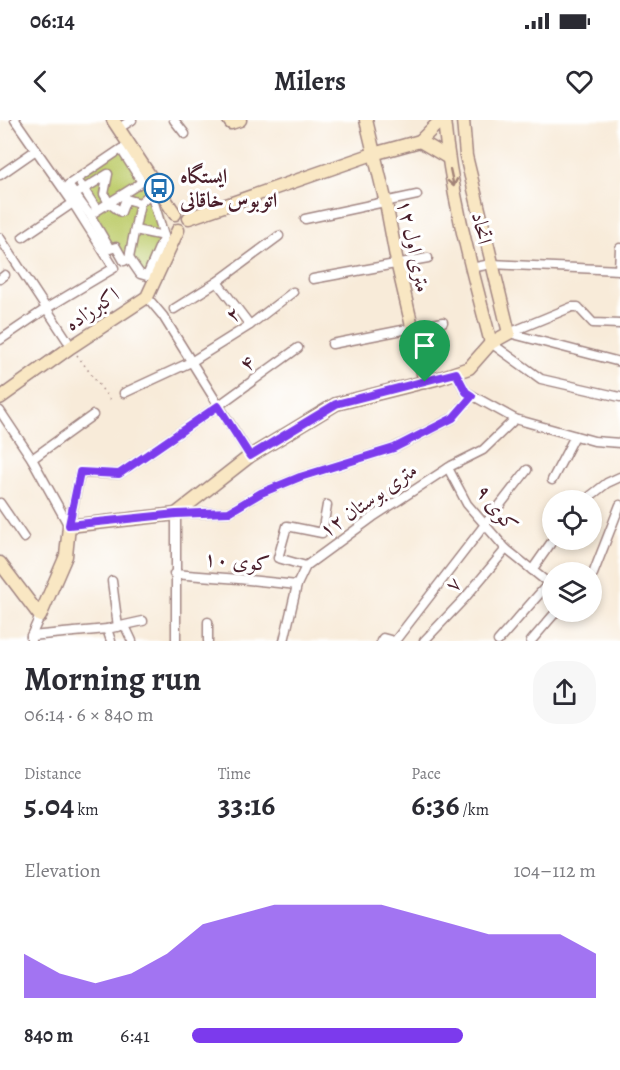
<!DOCTYPE html>
<meta charset="utf-8">
<style>
:root{--surface:#fff;--page:#f7f7f7;--text:#2b2b33;--muted:#7c7c81;--accent:#7c3aed}
body{margin:0;font-family:Alegreya,Amiri,serif;background:var(--page);color:var(--text);height:100vh;display:flex;flex-direction:column;font-size:22px;white-space:nowrap}
*{box-sizing:border-box;margin:0}
p{font-size:20px;color:var(--muted)}
.icon{flex:none;width:33px;height:33px;fill:none;stroke:currentColor;stroke-width:2;stroke-linecap:round;stroke-linejoin:round}
.map{position:relative;height:521px;overflow:hidden}
.drawer{display:flex;flex-direction:column;background:var(--surface);flex:1}
.drawer>*{flex:none}
.buttons{position:absolute;left:542px;top:370px;display:grid;gap:12px}
.buttons a{display:grid;place-items:center;width:60px;height:60px;border-radius:50%;background:var(--surface);box-shadow:0 3px 9px #0003;font-size:30px}
.pin{position:absolute;display:grid;place-items:center;width:51px;height:51px;color:#fff;margin:-62px -26px;border-radius:50% 50% 50% 0;rotate:-45deg;box-shadow:0 0 6px #0007}
.pin .icon{rotate:45deg}
.round{display:grid;place-items:center;flex:none;width:63px;height:63px;border-radius:24px;background:var(--page)}
.headline{display:flex;align-items:center;justify-content:space-between;height:102px;padding:0 24px}
h1{font-size:33px;font-weight:700;line-height:45px}
.stats{display:grid;grid-template-columns:repeat(3,1fr);gap:9px;height:102px;padding:6px 24px}
.stats div{display:grid;align-content:center}
.stats b{font-size:30px;font-weight:700}
.stats small{font-size:16px;font-weight:400}
.stats p{font-size:16px}
.chart{height:168px;padding:12px 24px}
.chart p{display:flex;justify-content:space-between}
.chart svg{width:100%;height:108px;margin-top:6px;fill:var(--accent);opacity:.7}
ul{padding:0 24px;list-style:none;font-size:20px}
li{display:grid;grid-template-columns:96px 72px 1fr;align-items:center;height:45px}
li i{height:15px;border-radius:8px;background:var(--accent)}
.status{display:flex;justify-content:space-between;align-items:center;height:42px;padding:0 30px;background:var(--surface);direction:ltr}
.status svg{height:16px;fill:currentColor}
header{display:flex;justify-content:space-between;align-items:center;height:78px;padding:0 24px;background:var(--surface);font-size:27px;font-weight:700}
.map>svg:first-child{display:block}
.green{fill:#c0ce70;stroke:#85764e;stroke-width:1.5}
.lines{fill:none;stroke-linecap:round;stroke-linejoin:round}
.street-casing{stroke:#a18582;stroke-width:11}
.secondary-casing{stroke:#a18582;stroke-width:15}
.path{stroke:#a18582;stroke-width:1.5;stroke-dasharray:1.5 4.5;stroke-linecap:butt}
.street{stroke:#fff;stroke-width:8}
.secondary{stroke:#f9e7c3;stroke-width:12}
.oneway{stroke:#a28377}
.route-casing{stroke:#fff;stroke-width:12}
.route{stroke:#7c3aed;stroke-width:8}
.labels{text-anchor:middle;stroke-width:6;stroke-linejoin:round;paint-order:stroke}
.poi-label{font-size:21px;font-weight:bold;fill:#4a1f2b;stroke:#fff;text-anchor:start}
.street-label{font-size:21px;fill:#4a1f2b;stroke:#fff}
</style>
<div class="status"><b>06:14</b><svg viewBox="0 0 49 12"><path d="M0 12V9h3v3zM5 12V6h3v6zM10 12V3h3v9zM15 12V0h3v12zM26 1h20v11H26zM47 4h2v5h-2z"/></svg></div>
<header><svg class="icon" aria-label="back" viewBox="0 0 24 24"><path d="M15 5l-7 7 7 7"/></svg>Milers<svg class="icon" aria-label="heart" viewBox="0 0 24 24"><path d="M12 20l-8-8c-3-5 5-10 8-4 3-6 11-1 8 4z"/></svg></header>
<div class="map">
<svg width="620" height="521" viewBox="0 0 620 521">
<rect width="100%" height="100%" fill="#fff"/>
<filter id="ink" filterUnits="userSpaceOnUse"><feTurbulence type="fractalNoise" baseFrequency=".0167" numOctaves="2"/><feDisplacementMap in="SourceGraphic" scale="12" xChannelSelector="R" yChannelSelector="G"/><feConvolveMatrix kernelMatrix="1 2 1 2 8 2 1 2 1" color-interpolation-filters="sRGB"/></filter>
<filter id="wash" filterUnits="userSpaceOnUse"><feTurbulence type="fractalNoise" baseFrequency=".008" numOctaves="4" result="noise"/><feDisplacementMap in="SourceGraphic" scale="24" xChannelSelector="R" yChannelSelector="G"/><feGaussianBlur stdDeviation="1.35" result="paint"/><feColorMatrix in="noise" values="0 0 0 0 0 0 0 0 0 0 0 0 0 0 0 0 0 1.4 0 .05"/><feComposite in="paint" operator="in"/></filter>
<g filter="url(#wash)">
<rect width="100%" height="100%" fill="#f8ebd9"/>
<polygon class="green" points="122,26 154,72 167,117 149,159 129,142 124,143 65,65"/>
</g>
<g filter="url(#ink)">
<g class="lines">
<g class="street-casing">
<g id="street">
<polyline points="174,0 185,14"/>
<polyline points="119,8 132,0"/>
<polyline points="0,55 36,30"/>
<polyline points="81,65 97,90"/>
<path d="M76,74L108,54L104,74L109,83L121,92L126,79L140,83L129,138L124,141L116,127L110,129L90,95L68,65L121,29L142,62C125,73 107,84 90,95"/>
<polyline points="140,83 151,73 164,116"/>
<polyline points="305,99 417,75"/>
<polyline points="23,117 73,83"/>
<polyline points="0,118 67,220"/>
<polyline points="129,138 140,154 147,156 164,116 135,110"/>
<polyline points="471,148 491,144 620,150"/>
<polyline points="619,150 620,128"/>
<polyline points="0,159 5,155"/>
<polyline points="313,159 428,138"/>
<polyline points="217,162 250,205"/>
<polyline points="147,177 163,196 250,336"/>
<polyline points="174,189 217,162 279,116"/>
<polyline points="509,213 572,187 578,187 593,203 620,204"/>
<polyline points="509,213 620,242"/>
<polyline points="0,220 47,188 114,148 73,83 15,0"/>
<polyline points="491,223 541,259 620,277"/>
<polyline points="332,224 443,202"/>
<polyline points="456,253 466,272 515,299 594,321 620,323"/>
<polyline points="124,273 191,242 250,205 293,172"/>
<polyline points="0,291 32,339 69,406"/>
<polyline points="32,339 93,295"/>
<polyline points="448,348 467,384 506,429 552,466"/>
<polyline points="552,360 575,316"/>
<polyline points="584,381 607,363 620,357"/>
<polyline points="0,383 24,418"/>
<polyline points="69,406 80,353 119,354 218,286 298,228"/>
<polyline points="306,446 278,438 287,406 322,413 327,385"/>
<polyline points="532,450 553,420"/>
<polyline points="174,454 239,459 297,465"/>
<polyline points="593,454 620,385"/>
<polyline points="112,461 118,507"/>
<polyline points="208,502 208,521"/>
<polyline points="125,506 132,521"/>
<polyline points="107,509 111,521"/>
<polyline points="31,516 107,509 143,501"/>
<polyline points="31,520 31,516 40,496"/>
<polyline points="176,521 176,394 229,392 261,373 300,357 394,328 453,298 472,276"/>
<polyline points="284,521 297,465 306,446 373,397 451,346 483,330 515,299"/>
<polyline points="381,521 383,518 394,521"/>
<polyline points="395,521 527,350"/>
<polyline points="424,521 464,479 506,429"/>
<polyline points="498,521 548,464"/>
<polyline points="531,521 556,492"/>
</g>
</g>
<g class="secondary-casing">
<g id="secondary">
<polyline points="113,0 175,94"/>
<polyline points="229,0 231,3 240,0"/>
<polyline points="366,0 386,83 397,142 425,262"/>
<path d="M444,0C451,76 472,150 491,223"/>
<polyline points="420,21 447,37"/>
<polyline points="420,21 441,0"/>
<polyline points="189,98 373,34 420,21"/>
<polyline points="0,278 71,227 147,177 178,110"/>
<polyline points="0,443 40,496 66,436 69,406 176,394 250,336 336,284 440,258 469,248 491,223 509,213 466,36 463,0"/>
</g>
</g>
<polyline class="path" points="77,235 110,280"/>
<use href="#street" class="street"/>
<use href="#secondary" class="secondary"/>
</g>
<defs><path id="oneway-shaft" d="M-6 0H5M1.5-3L5.5 0L1.5 3" fill="none" stroke-width="1.6" stroke-linecap="round" stroke-linejoin="round" transform="scale(1.5)"/></defs>
<use class="oneway" href="#oneway-shaft" transform="translate(452 58) rotate(78)"/>
</g>
<g class="lines" filter="url(#ink)">
<g class="route-casing">
<polygon id="route" points="456,253 466,272 472,276 453,298 394,328 300,357 261,373 229,392 176,394 69,405 80,352 119,354 218,286 250,336 336,284"/>
</g>
<use href="#route" class="route"/>
</g>
<defs>
<g id="bus-ring" transform="scale(1.5)"><circle r="9.5" fill="#fff" stroke="#1f6fb2" stroke-width="1.5"/><path d="M-5-6H5V4H4V6H2V4H-2V6H-4V4H-5ZM-3.5-4V0h7V-4ZM-3.5 1.2v1.5H-2V1.2ZM2 1.2v1.5H3.5V1.2Z" fill="#1f6fb2"/></g>
</defs>
<g fill-rule="evenodd">
<use href="#bus-ring" x="159" y="68"/>
</g>
<g class="labels">
<g class="poi-label">
<text x="180" y="63">ایستگاه<tspan x="180" dy="24">اتوبوس خاقانی</tspan></text>
</g>
<g class="street-label">
<text transform="translate(482 108) rotate(78)" y="7">اتحاد</text>
<text transform="translate(414 126) rotate(78)" y="7">۱۲ متری اول</text>
<text transform="translate(92 189) rotate(-34)" y="7">اکبرزاده</text>
<text transform="translate(233 194) rotate(-34)" y="7">۲</text>
<text transform="translate(247 243) rotate(-36)" y="7">۴</text>
<text transform="translate(368 380) rotate(-35)" y="7">۱۲ متری بوستان</text>
<text transform="translate(497 388) rotate(52)" y="7">کوی ۹</text>
<text transform="translate(237 441) rotate(5)" y="7">کوی ۱۰</text>
<text transform="translate(453 464) rotate(-49)" y="7">۷</text>
</g>
</g>
</svg>
<div class="buttons">
<a><svg class="icon" aria-label="locate" viewBox="0 0 24 24"><circle cx="12" cy="12" r="6"/><path d="M12 2v4M12 18v4M2 12h4M18 12h4"/></svg></a>
<a><svg class="icon" aria-label="layers" viewBox="0 0 24 24"><path d="M12 4l9 5-9 5-9-5zM3 14l9 5 9-5"/></svg></a>
</div>
<div class="pin" style="left:425px;top:262px;background:#1e9e55"><svg class="icon" aria-label="arrive" viewBox="0 0 24 24"><path d="M6 21V4h12l-3 4 3 4H6"/></svg></div>
</div>
<section class="drawer">
<div class="headline"><div><h1>Morning run</h1><p>06:14 · 6 × 840 m</p></div><a class="round"><svg class="icon" aria-label="share" viewBox="0 0 24 24"><path d="M12 15V3M7 8l5-5 5 5M5 13v7h14v-7"/></svg></a></div>
<div class="stats">
<div><p>Distance</p><b>5.04<small> km</small></b></div>
<div><p>Time</p><b>33:16</b></div>
<div><p>Pace</p><b>6:36<small> /km</small></b></div>
</div>
<div class="chart"><p><span>Elevation</span>104–112 m</p>
<svg viewBox="0 0 160 44" preserveAspectRatio="none"><path d="M0 44V26L10 34L20 38L30 34L40 26L50 14L60 10L70 6L80 6L90 6L100 6L110 10L120 14L130 18L140 18L150 18L160 26V44z"/></svg>
</div>
<ul>
<li><b>840 m</b>6:41<i style="width:67%"></i></li>
</ul>
</section>
